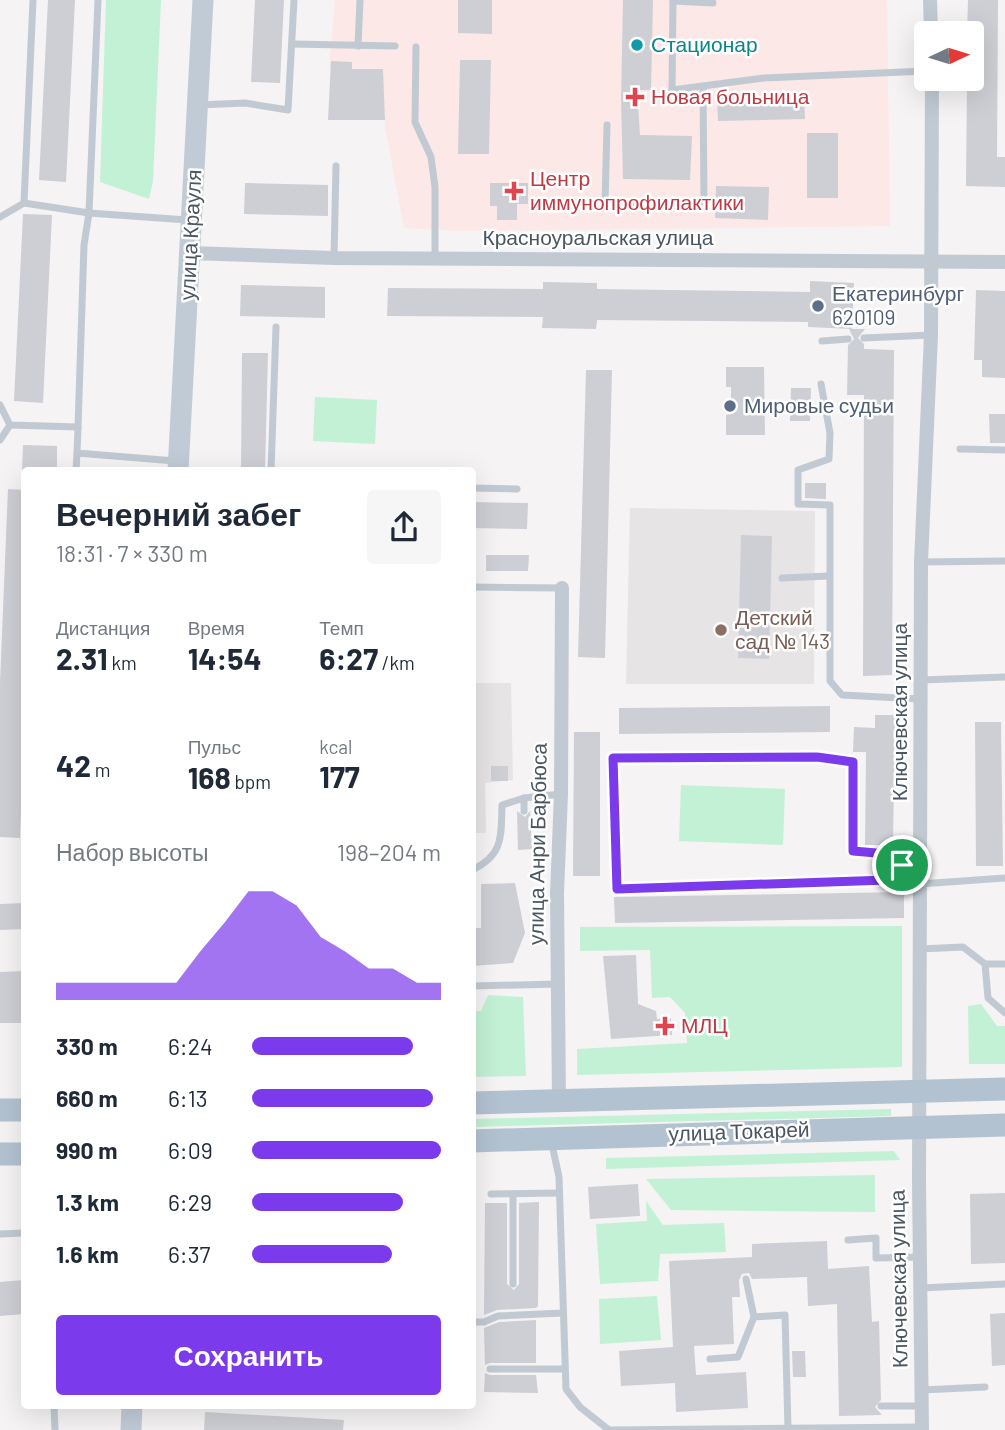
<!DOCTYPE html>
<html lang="ru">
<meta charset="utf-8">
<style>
:root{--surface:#fff;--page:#f6f6f7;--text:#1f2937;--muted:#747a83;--accent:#7c3aed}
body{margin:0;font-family:Barlow,sans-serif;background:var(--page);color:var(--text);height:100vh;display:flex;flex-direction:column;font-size:26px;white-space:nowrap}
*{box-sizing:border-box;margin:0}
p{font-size:23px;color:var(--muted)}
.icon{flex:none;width:38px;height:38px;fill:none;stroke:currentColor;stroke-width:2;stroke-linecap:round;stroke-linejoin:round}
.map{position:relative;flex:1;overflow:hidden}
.details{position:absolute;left:21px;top:467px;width:455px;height:942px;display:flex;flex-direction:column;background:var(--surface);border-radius:7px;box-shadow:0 7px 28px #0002}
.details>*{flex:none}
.needle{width:46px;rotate:86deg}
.tools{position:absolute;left:914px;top:21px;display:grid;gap:14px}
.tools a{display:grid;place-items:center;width:70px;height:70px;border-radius:7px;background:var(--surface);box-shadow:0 7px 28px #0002;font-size:35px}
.pin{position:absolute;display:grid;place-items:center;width:60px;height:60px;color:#fff;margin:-30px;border:4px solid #fff;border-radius:50%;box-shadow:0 2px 7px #0007}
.round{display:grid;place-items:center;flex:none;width:74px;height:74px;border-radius:7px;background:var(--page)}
.overview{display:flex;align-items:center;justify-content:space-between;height:119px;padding:0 35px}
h1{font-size:32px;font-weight:700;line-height:52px}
.stats{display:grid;grid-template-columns:repeat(3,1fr);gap:10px;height:119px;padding:7px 35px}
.stats div{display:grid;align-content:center}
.stats b{font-size:30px;font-weight:700}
.stats small{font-size:19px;font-weight:400}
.stats p{font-size:19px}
.chart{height:196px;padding:14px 35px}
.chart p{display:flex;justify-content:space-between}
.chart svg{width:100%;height:126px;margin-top:7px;fill:var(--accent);opacity:.7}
.action{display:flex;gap:14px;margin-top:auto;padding:14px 35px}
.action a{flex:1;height:80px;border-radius:7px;background:var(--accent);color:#fff;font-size:28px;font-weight:700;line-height:80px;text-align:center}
ul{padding:0 35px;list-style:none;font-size:23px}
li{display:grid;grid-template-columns:112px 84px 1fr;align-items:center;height:52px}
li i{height:18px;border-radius:9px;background:var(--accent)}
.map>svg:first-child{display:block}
.education{fill:#e6e4e5}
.medical{fill:#fce8e6}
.green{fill:#c3f1d5}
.building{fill:#cdcfd5}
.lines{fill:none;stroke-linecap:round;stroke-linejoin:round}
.lane{stroke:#c1cad2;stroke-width:7}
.street{stroke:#c1cad2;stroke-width:14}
.secondary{stroke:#c1cbd6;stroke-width:21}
.primary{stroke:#b3c2d1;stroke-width:23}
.route-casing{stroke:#fff;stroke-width:14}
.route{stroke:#7c3aed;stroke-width:9}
.culture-dot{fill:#0f9aa8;stroke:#fff;stroke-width:2.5}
.health-dot{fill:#e0444e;stroke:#fff;stroke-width:2.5}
.service-dot{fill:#5c6f8a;stroke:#fff;stroke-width:2.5}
.education-dot{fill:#8d6e63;stroke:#fff;stroke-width:2.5}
.labels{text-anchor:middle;stroke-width:5;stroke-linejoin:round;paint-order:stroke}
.culture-label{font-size:21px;fill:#0d838f;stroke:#fff;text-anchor:start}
.health-label{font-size:21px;fill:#be3a42;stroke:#fff;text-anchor:start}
.street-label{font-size:21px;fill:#4a5661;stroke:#fff}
.service-label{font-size:21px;fill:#4e5e75;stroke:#fff;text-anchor:start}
.education-label{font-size:21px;fill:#785e54;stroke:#fff;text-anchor:start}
</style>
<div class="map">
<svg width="1005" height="1430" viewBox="0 0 1005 1430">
<rect width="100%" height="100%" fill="#f5f3f3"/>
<g class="education">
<polygon points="630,508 815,511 814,684 626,684"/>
<polygon points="473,683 511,683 513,780 485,783 486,833 473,833"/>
</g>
<polygon class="medical" points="335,0 887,0 890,226 459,231 404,228 385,127 383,69 329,68"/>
<g class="green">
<polygon points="106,0 161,0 153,181 149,199 100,182"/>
<polygon points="315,397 377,400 375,444 313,441"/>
<polygon points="681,785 785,789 783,845 679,841"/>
<polygon points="902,926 902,1067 577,1075 577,1049 687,1043 685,1013 670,997 652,998 650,950 580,951 580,927"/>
<polygon points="488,995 523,997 526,1076 473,1077 473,1011 481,1011"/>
<polygon points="981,1004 997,1026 1005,1026 1005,1064 969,1064 968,1006"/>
<polygon points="891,1109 891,1116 472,1127 473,1119"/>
<polygon points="894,1151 900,1160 606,1169 606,1158"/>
<polygon points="875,1175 875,1212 671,1210 646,1179"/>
<polygon points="646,1201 663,1225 724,1223 726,1252 660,1254 658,1281 600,1284 596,1224 647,1221"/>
<polygon points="657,1296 661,1340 600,1344 599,1299"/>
</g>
<g class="building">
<polygon points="48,0 75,0 66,182 39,180"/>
<polygon points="255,0 284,0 280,83 251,82"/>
<polygon points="458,0 492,0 492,34 458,33"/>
<polygon points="623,0 653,0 651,90 637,90 640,135 692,136 690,180 623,179 621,99"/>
<polygon points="968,0 998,0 997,157 1005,157 1005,187 966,186 967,79 971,79 971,33 967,33"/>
<polygon points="460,60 491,60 489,154 458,154"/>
<polygon points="331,61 352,62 352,69 383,69 385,120 328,120"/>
<polygon points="804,96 805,119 718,121 717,97"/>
<rect x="807" y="133" width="31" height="65"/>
<polygon points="245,183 328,185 328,216 244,214"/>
<polygon points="490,183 528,183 528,204 517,204 517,220 497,220 497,206 490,206"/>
<polygon points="716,186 769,187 768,220 715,218"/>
<polygon points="23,214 52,215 43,403 14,401"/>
<polygon points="810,281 854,283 852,329 808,327 808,322 597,320 596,329 542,328 543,317 387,316 388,288 543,289 543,282 597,283 597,289 810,292"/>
<polygon points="241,285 325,287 325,318 240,316"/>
<polygon points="976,290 1005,291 1005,378 982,377 982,360 974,360"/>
<polygon points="849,329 865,329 858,338 864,344 864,349 894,350 892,675 863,676 864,395 847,395 848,345 854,339"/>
<polygon points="242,353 268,353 265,471 241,471"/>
<polygon points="726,367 764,367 765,435 726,435 726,415 731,414 731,387 726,387"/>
<polygon points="586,370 612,370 605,658 578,657"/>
<polygon points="791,388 811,388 810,421 790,421"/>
<polygon points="989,414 1005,414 1005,443 990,443"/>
<polygon points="23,445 57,446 57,471 22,471"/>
<polygon points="805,483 826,483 826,499 805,498"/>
<polygon points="8,489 24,490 24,728 20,838 0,837 0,682"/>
<polygon points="472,502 528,503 527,529 472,528"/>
<polygon points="741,535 772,536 769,659 738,658"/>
<polygon points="486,555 529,555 528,571 486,571"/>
<polygon points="830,706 830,732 619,734 619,708"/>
<polygon points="875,715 895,715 893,845 865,845 866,752 853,752 854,727 875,728"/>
<polygon points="975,722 1001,722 1003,866 976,866"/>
<polygon points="574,732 600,732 600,876 573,876"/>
<rect x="491" y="766" width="17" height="15"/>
<polygon points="517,811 525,817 530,811 532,849 518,850"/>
<polygon points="515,883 525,933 513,963 472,966 472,928 481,928 481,884"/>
<polygon points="904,892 904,918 615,923 614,897"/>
<polygon points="24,903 23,929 0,930 0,904"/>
<polygon points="636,955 638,1004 656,1011 657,1019 671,1018 672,1035 611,1039 603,956"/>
<polygon points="24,971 24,1023 0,1023 0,972"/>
<polygon points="638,1184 640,1216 590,1219 588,1187"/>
<polygon points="1005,1193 1005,1263 971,1264 970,1194"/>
<polygon points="539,1202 538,1306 536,1308 497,1310 484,1315 485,1203 507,1203 507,1284 514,1290 519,1284 519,1203"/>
<polygon points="827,1241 828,1269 869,1266 872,1322 879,1321 881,1400 875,1407 882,1415 839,1416 837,1304 808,1306 807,1277 752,1279 749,1273 742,1274 739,1280 740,1297 732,1297 734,1344 694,1346 696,1375 746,1372 748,1408 676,1412 675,1383 621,1386 619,1351 673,1347 669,1261 752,1257 752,1244"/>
<polygon points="24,1280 24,1314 0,1316 0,1282"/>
<polygon points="1005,1313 1005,1365 992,1366 990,1314"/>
<polygon points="536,1320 536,1363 490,1363 485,1365 484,1328 499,1322"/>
<polygon points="792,1351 805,1351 806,1377 793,1377"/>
<polygon points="485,1373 490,1375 536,1375 538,1393 484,1392"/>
<polygon points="205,1412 344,1420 343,1430 204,1430"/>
</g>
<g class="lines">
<g class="lane">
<polyline points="673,0 672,90 764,78 926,71"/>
<polyline points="673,1 713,3"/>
<polyline points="292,44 395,46"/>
<polyline points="358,46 360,0"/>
<polyline points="416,47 415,122 431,157 435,187 435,258"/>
<polyline points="198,105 245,103 288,110 294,0"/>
<polyline points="607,125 605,204 704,202 703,87"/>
<polyline points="24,203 33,0"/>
<polyline points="0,217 24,203 89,213 187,220"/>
<polyline points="334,257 336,166"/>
<polyline points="864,338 931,335"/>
<polyline points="822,341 848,339"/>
<polyline points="821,384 830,433 829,459 798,470 798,504 830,505 830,681 842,695 920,699"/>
<polyline points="0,405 10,425 78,427 77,453 175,461"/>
<polyline points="78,427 84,245 89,213 98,0"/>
<polyline points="0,440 10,425"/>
<polyline points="960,449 1005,450"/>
<polyline points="76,471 77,453"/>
<polyline points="271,471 276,327"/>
<polyline points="472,488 517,489"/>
<polyline points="922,562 1005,561"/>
<polyline points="782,578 829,576"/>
<polyline points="472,587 562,588"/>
<polyline points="921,680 1005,677"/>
<polyline points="524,798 524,811"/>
<polyline points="902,865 888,854 853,851 853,762 817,757 613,758 617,889 888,880 902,865 909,865 920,884 1005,878"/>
<path d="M472,870C504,855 501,836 502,805L524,798L561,794"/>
<polyline points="920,949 963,947 985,964 988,998 1005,1013"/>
<polyline points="985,964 1005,964"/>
<polyline points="472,986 558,984"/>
<polyline points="551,1140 559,1177 566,1389 580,1407 609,1430 922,1427"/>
<polyline points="491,1194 559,1193"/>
<polyline points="0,1234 24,1233"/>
<polyline points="848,1240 876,1238 876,1258 920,1257"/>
<polyline points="897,1258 898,1307"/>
<polyline points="746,1279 754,1317"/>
<polyline points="513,1284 513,1194"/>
<polyline points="921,1288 1005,1284"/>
<polyline points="472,1322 484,1322 498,1316 563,1313"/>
<polyline points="710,1359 738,1357 754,1317 785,1315 788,1429"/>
<polyline points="490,1369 563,1369"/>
<polyline points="922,1390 985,1387"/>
<polyline points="54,1405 55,1430"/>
<polyline points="881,1406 921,1406"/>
</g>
<g class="street">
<polyline points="930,0 931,33"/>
<polyline points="190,253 334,258 1005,262"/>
<polyline points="559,1101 557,893 561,794 562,588"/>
<polyline points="922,1430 919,1182 921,562 931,335 932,79"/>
</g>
<g class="secondary">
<polyline points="178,471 203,0"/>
<polyline points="131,1430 132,1405"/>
</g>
<g class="primary">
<polyline points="472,1103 1005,1089"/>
<polyline points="0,1110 24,1110"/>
<polyline points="472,1141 1005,1125"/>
<polyline points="0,1154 24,1154"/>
</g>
</g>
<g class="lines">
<g class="route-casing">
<polygon id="route" points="817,757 853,762 853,851 888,854 902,865 888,880 617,889 613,758"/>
</g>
<use href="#route" class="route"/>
</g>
<circle class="culture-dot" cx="637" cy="45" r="7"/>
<g class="health-dot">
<path d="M631.5 86.5h7v7h7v7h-7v7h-7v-7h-7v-7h7z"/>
<path d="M510.5 180.5h7v7h7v7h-7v7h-7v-7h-7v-7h7z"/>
<path d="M661.5 1015.5h7v7h7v7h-7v7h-7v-7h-7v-7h7z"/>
</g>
<g class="service-dot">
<circle cx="818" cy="306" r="7"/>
<circle cx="730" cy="406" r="7"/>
</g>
<circle class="education-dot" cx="721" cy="630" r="7"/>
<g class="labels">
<g class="culture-label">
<text x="651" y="52">Стационар</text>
</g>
<g class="health-label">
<text x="651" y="104">Новая больница</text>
<text x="530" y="186">Центр<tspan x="530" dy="24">иммунопрофилактики</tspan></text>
<text x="681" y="1033">МЛЦ</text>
</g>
<g class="street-label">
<text transform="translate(191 235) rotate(-87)" y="7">улица Крауля</text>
<text x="598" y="245">Красноуральская улица</text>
<text transform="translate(900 712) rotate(-90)" y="7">Ключевская улица</text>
<text transform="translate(538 844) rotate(-89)" y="7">улица Анри Барбюса</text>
<text transform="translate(739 1132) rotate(-2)" y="7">улица Токарей</text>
<text transform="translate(899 1279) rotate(-91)" y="7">Ключевская улица</text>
</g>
<g class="service-label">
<text x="832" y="301">Екатеринбург<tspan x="832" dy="24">620109</tspan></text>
<text x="744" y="413">Мировые судьи</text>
</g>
<g class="education-label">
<text x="735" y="625">Детский<tspan x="735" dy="24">сад № 143</tspan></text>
</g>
</g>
</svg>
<div class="tools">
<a><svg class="needle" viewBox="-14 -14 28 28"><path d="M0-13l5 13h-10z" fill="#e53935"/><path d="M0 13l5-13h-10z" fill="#747a83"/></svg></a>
</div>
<div class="pin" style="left:902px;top:865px;background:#1e9e55"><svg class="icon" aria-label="arrive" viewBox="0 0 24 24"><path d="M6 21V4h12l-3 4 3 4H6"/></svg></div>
<section class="details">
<div class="overview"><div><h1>Вечерний забег</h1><p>18:31 · 7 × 330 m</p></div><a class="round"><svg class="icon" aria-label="share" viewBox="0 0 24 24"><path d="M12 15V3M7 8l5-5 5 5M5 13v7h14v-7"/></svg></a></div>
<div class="stats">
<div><p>Дистанция</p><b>2.31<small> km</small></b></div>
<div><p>Время</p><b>14:54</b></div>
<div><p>Темп</p><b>6:27<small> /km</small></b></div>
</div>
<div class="stats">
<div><b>42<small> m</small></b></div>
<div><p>Пульс</p><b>168<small> bpm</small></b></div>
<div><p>kcal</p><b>177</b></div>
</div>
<div class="chart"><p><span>Набор высоты</span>198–204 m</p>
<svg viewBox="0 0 160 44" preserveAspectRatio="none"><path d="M0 44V38L10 38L20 38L30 38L40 38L50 38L60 27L70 17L80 6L90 6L100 11L110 22L120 27L130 33L140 33L150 38L160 38V44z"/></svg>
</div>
<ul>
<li><b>330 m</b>6:24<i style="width:85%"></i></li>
<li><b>660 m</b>6:13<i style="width:96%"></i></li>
<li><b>990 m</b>6:09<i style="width:100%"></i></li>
<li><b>1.3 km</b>6:29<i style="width:80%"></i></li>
<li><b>1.6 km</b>6:37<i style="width:74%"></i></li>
</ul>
<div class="action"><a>Сохранить</a></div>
</section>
</div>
